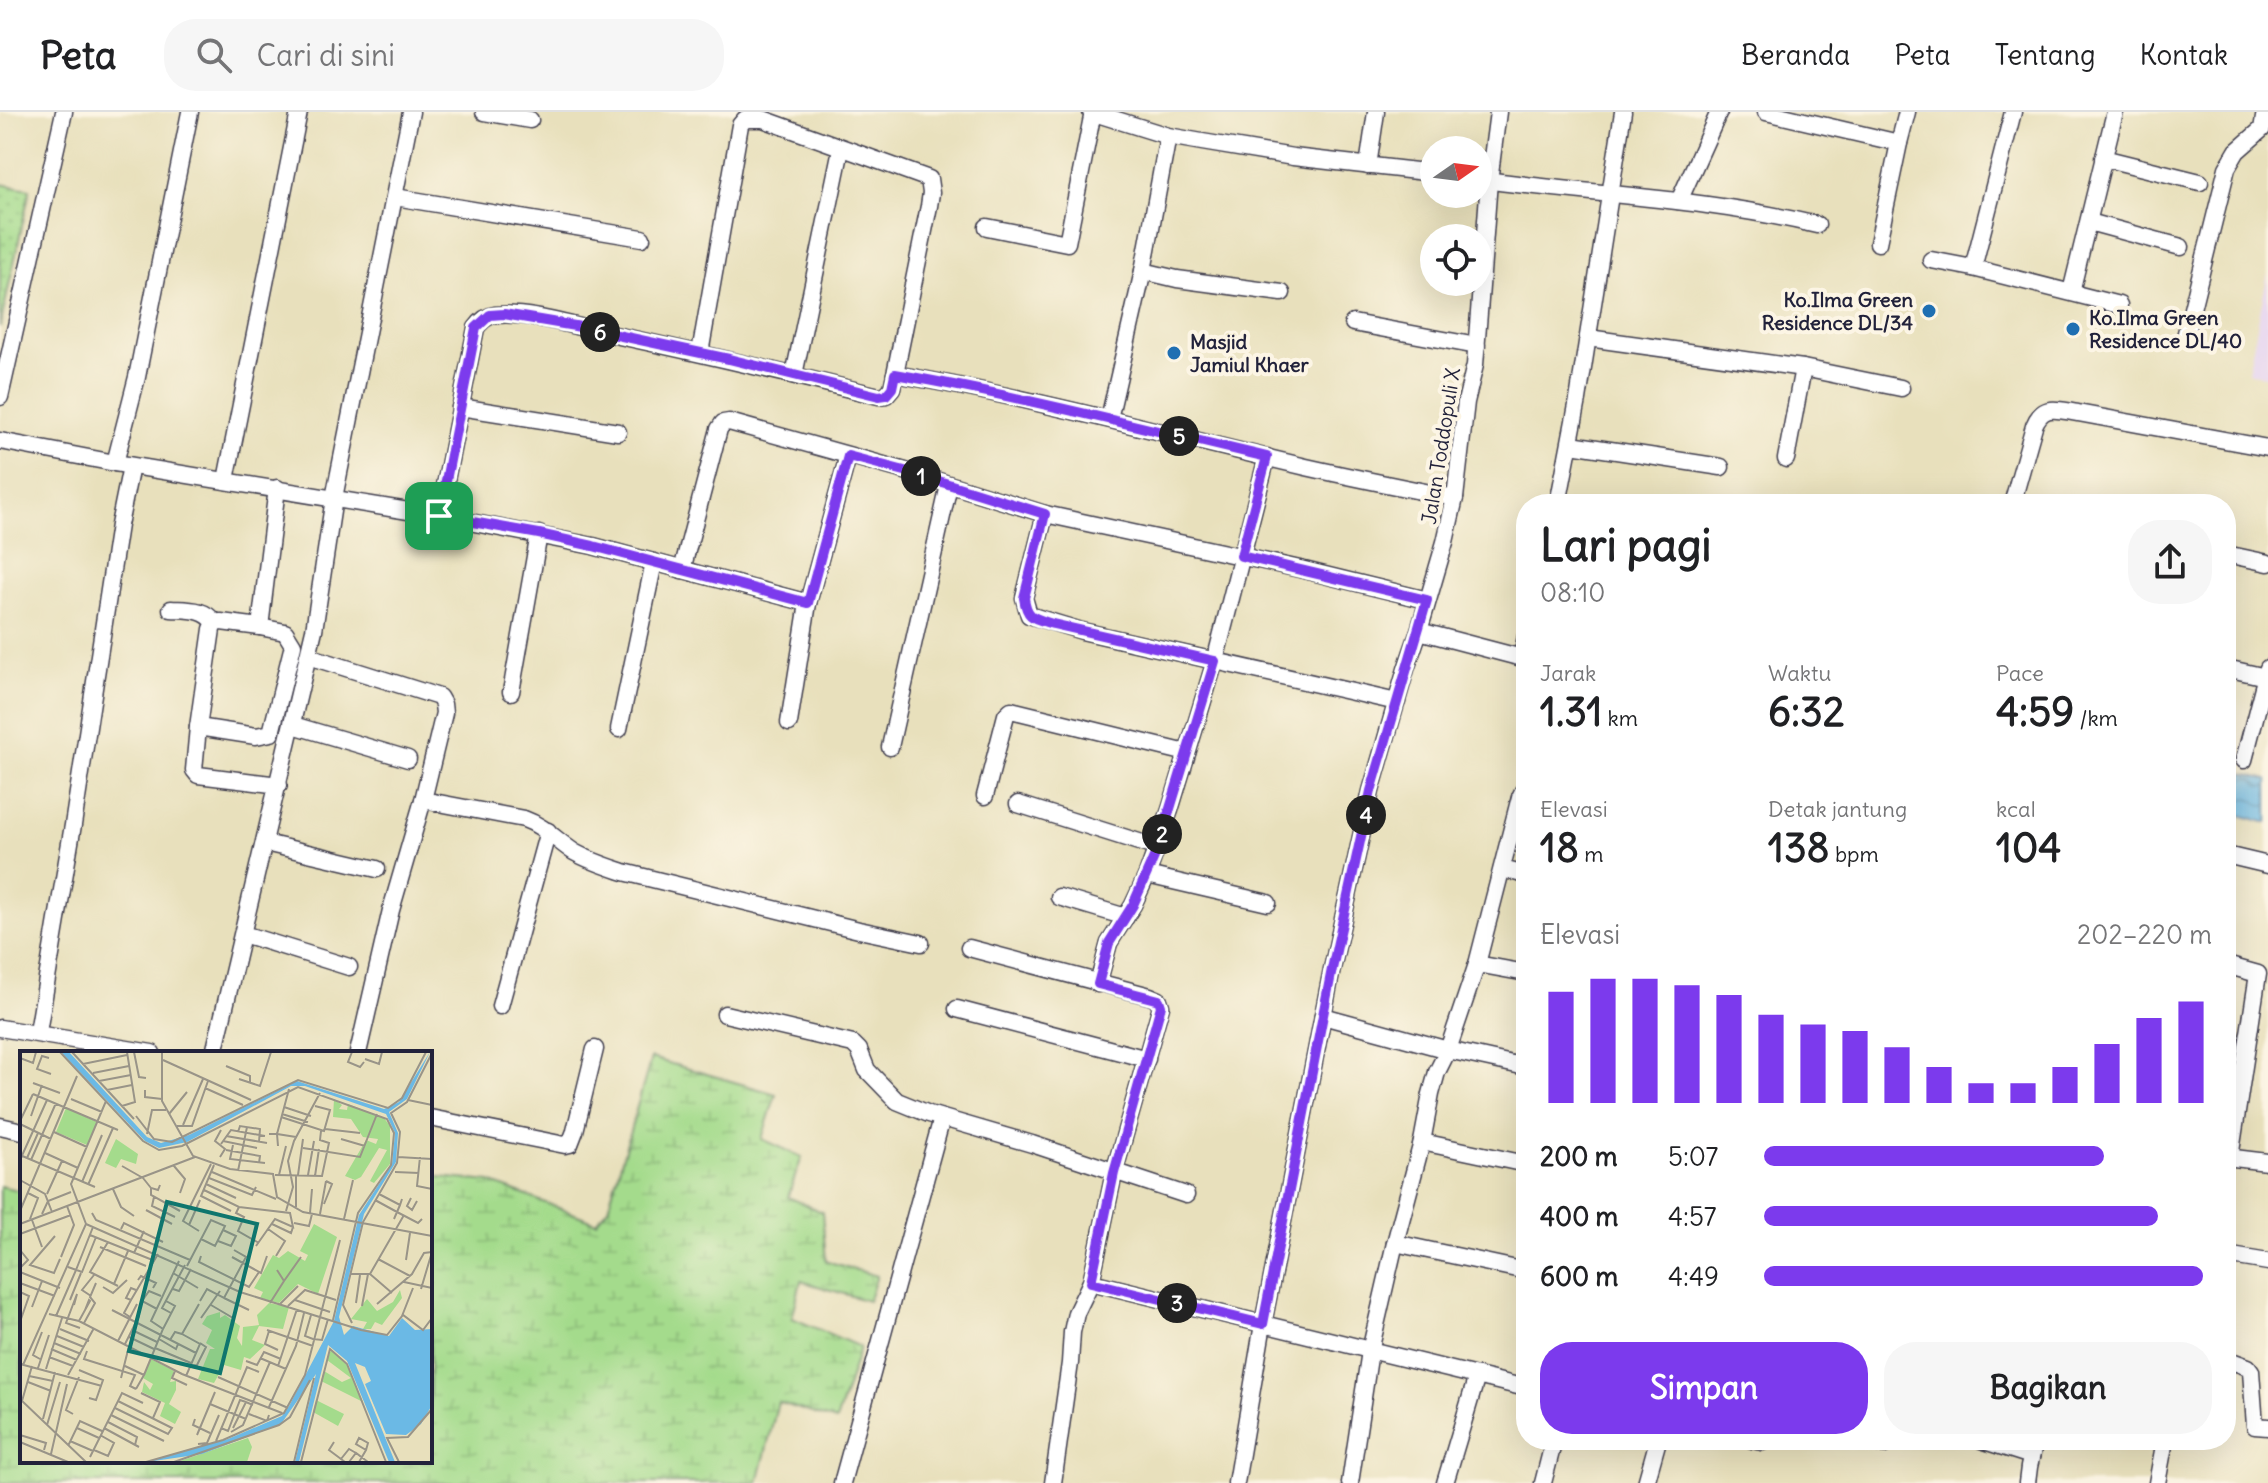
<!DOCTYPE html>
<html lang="id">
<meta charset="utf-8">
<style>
:root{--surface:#fff;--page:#f6f6f6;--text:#202124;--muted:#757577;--line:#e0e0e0;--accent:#7c3aed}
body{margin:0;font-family:Delius,sans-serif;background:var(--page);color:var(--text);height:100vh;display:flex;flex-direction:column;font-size:30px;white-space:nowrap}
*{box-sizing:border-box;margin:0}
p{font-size:26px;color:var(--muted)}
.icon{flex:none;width:44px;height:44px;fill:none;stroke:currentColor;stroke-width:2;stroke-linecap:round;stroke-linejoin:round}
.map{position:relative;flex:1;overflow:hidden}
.sheet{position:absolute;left:1516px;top:382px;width:720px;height:956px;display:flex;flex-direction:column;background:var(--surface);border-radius:32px;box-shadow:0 8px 32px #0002}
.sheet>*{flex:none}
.needle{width:52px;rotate:76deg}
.fabs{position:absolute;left:1420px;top:24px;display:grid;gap:16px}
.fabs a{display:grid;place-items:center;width:72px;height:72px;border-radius:50%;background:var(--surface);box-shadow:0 8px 32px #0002;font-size:40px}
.pin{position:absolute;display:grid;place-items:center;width:68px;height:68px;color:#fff;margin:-34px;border-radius:16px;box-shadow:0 4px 12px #0006}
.km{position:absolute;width:40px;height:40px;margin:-20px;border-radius:50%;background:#222;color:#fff;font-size:22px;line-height:40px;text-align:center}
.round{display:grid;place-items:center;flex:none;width:84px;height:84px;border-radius:32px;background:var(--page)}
.head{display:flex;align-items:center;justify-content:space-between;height:136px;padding:0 24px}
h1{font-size:44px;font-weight:700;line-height:60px}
.figures{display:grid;grid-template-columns:repeat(3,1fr);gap:12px;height:136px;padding:8px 24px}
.figures div{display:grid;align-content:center}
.figures b{font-size:40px;font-weight:700}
.figures small{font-size:22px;font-weight:400}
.figures p{font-size:22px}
.chart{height:224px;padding:16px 24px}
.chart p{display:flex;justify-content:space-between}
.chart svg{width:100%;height:144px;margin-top:8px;stroke:var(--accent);stroke-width:6}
.button{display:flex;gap:16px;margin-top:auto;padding:16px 24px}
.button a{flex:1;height:92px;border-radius:32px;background:var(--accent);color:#fff;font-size:32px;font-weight:700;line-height:92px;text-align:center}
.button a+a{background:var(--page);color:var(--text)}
ul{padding:0 24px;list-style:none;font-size:26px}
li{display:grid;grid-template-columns:128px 96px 1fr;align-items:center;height:60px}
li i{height:20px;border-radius:10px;background:var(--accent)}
header{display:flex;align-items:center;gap:48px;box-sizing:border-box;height:112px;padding:0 40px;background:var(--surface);border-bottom:2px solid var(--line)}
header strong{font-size:38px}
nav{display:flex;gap:44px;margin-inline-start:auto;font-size:28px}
.search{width:560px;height:72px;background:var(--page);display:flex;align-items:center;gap:20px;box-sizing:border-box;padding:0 28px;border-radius:32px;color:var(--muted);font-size:30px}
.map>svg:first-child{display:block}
.built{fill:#e4d3f2}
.wetland{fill:url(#wetland-marsh);stroke:#637e64;stroke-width:2}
.park{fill:url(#park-dots);stroke:#637e64;stroke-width:2}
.water{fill:url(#water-waves);stroke:#466e90;stroke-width:2}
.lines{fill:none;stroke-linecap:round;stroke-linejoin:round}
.minor-casing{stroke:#403e4e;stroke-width:19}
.minor{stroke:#fff;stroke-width:16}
.route-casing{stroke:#fff;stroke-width:16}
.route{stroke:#7c3aed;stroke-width:10}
.poi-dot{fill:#1f6fb2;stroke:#fcf5e5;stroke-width:3}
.labels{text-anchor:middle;stroke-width:8;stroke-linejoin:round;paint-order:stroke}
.poi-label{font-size:20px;font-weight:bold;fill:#22223b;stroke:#fcf5e5;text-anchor:start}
.street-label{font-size:20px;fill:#22223b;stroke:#fcf5e5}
.inset-road{fill:none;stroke:#999488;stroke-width:2}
.view{fill:#0f766e;fill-opacity:0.15;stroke:#0f766e;stroke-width:4}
.inset-edge{fill:none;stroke:#22223b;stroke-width:4}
</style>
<header>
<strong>Peta</strong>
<div class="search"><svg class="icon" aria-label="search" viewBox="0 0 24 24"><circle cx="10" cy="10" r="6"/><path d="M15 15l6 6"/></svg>Cari di sini</div>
<nav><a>Beranda</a><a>Peta</a><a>Tentang</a><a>Kontak</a></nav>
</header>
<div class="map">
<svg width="2268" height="1371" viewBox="0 0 2268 1371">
<defs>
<pattern id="wetland-marsh" width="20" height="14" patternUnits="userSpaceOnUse" patternTransform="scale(2)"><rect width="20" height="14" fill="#a4db8c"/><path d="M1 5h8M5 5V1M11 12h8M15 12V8" fill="none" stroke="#8dbc7a"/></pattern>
<pattern id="park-dots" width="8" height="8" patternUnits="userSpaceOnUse" patternTransform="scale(2)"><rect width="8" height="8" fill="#a4db8c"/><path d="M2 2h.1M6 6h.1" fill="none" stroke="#8dbc7a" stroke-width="1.8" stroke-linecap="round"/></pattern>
<pattern id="water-waves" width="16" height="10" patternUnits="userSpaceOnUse" patternTransform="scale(2)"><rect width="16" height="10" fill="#6bb9e5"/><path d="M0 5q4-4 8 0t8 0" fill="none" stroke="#5896bb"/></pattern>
</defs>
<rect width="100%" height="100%" fill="#fcf5e5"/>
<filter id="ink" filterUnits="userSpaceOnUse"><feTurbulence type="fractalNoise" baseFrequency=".0125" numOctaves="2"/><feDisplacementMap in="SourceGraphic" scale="16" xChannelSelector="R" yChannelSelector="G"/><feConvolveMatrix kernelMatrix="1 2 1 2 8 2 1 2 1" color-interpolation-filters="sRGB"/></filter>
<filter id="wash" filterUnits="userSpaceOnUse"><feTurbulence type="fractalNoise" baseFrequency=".006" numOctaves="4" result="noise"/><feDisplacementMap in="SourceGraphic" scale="32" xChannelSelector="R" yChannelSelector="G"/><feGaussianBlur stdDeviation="1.8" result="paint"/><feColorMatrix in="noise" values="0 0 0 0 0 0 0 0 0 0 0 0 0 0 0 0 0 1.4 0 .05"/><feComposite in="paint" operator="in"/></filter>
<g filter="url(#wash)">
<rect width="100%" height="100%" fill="#e8e0bc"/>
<polygon class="built" points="2268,161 2268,265 2248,260"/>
<polygon class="wetland" points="651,946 776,982 762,1027 802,1045 788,1085 822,1100 826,1149 877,1164 868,1189 801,1169 792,1206 860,1235 836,1309 778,1290 758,1371 0,1371 0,1074 22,1079 22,1349 430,1349 430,1064 490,1070 596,1110 608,1096"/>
<polygon class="park" points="0,72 30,77 0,215"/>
<polygon class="water" points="2226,657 2268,668 2268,711 2226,699"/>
</g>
<g filter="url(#ink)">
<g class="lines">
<g class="minor-casing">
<g id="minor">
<polyline points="484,0 530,8"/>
<polyline points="1091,0 1168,24 1202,30 1293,45 1434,61"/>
<polyline points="1766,0 1899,31"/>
<polyline points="2103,46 2200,70"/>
<polyline points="1368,54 1376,0"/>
<path d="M1478,67C1592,83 1705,86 1817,113"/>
<polyline points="395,85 642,126"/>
<polyline points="1679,89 1719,0"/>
<polyline points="2089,110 2181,135"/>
<polyline points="987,115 1067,131 1093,0"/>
<polyline points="1878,131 1899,31 1907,0"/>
<polyline points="1931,148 1973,156 2119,193"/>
<polyline points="1973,156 2013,0"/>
<polyline points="1143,159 1177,167 1282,181"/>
<polyline points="2071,180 2115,0"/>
<polyline points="1353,211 1477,234"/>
<polyline points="2185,225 2227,56 2237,39 2262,17 2265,0"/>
<polyline points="1588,226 1803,256 1901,276"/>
<polyline points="700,241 740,13 745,7 763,7 929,67 931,81 929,94 895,262"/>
<polyline points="794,263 841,37"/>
<polyline points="0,285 64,0"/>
<polyline points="460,295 618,320"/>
<polyline points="1109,307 1143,159 1168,24"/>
<path d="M0,329L115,351L439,404L476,216C481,209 486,204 495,203C527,199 577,215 610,222C700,241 789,262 879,284L886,283L892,276L895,262C1033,286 1169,323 1306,355C1355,366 1405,376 1455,386"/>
<polyline points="1571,332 1721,355"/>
<polyline points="1786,347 1803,256"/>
<polyline points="115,351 137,265 190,0"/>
<polyline points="226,368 299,0"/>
<polyline points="277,376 260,515 221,510 215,511 212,517 198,615 194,658 198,663 279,673"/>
<polyline points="1558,392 1578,288 1623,0"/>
<path d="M2012,392L2034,314C2043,291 2057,298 2078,301L2268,336"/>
<polyline points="1045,402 1024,486 1029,503 1082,519 1397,590"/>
<polyline points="439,404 593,434 808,491 848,344"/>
<polyline points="2226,442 2268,451"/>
<polyline points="682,458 719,317 723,311 729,310 916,362 1045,402 1300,457 1427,488"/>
<path d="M171,497C188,498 205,496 215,511"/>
<polyline points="1419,519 1526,547"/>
<path d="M308,544L439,585L443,592L444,601L423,688L524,707C544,714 557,729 574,740C590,749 606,754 624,760L859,818L921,831"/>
<polyline points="1522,546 1526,524"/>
<polyline points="2226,556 2266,565"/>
<polyline points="511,580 539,422"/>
<polyline points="789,611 808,491"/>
<polyline points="293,613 408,647"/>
<polyline points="198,615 256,624 271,621 293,533 285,520 260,515"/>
<polyline points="619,617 654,450"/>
<polyline points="890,635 949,373"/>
<polyline points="2244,648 2268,556"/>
<polyline points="985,684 1006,603 1011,598 1187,641"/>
<polyline points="1018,692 1158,736"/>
<polyline points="265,731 377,757"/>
<polyline points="2226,743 2268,753"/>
<polyline points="1502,757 1526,763"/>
<polyline points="1147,763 1170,698 1215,549 1267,345"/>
<polyline points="1059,785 1126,805"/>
<polyline points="243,822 349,855"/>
<polyline points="969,836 1150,884 1159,888 1161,894 1114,1061 1091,1170 1526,1276"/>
<polyline points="1477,852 1526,861"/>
<polyline points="2226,853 2258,862 2230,1046"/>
<polyline points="1098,872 1109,831 1133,793 1147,763 1268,791"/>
<polyline points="500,894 548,719"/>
<polyline points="957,897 1147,947"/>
<polyline points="725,902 853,932 859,938 867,958 897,989 929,1002 1032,1032 1186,1083"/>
<polyline points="1323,904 1448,938 1526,955"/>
<polyline points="0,916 152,941"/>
<polyline points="38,920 73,713 119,413 131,354"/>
<polyline points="214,941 314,518 334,386 411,0"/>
<polyline points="358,941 391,798 423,688"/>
<polyline points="430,1006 565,1033 570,1032 575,1019 595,937"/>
<polyline points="0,1014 22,1019"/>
<polyline points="1422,1030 1526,1052"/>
<polyline points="2226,1045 2267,1050"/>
<polyline points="1395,1131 1526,1159"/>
<polyline points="2226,1143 2268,1150"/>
<polyline points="2226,1247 2248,1255 2251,1259 2255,1314 2268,1315"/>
<polyline points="1752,1328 1762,1330 1765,1328"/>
<polyline points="1864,1328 1884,1333"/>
<polyline points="1981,1328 2031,1344"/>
<polyline points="842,1371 942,1006"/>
<polyline points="1053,1371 1070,1251 1072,1220 1076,1201 1091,1170"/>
<polyline points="1236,1371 1263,1212 1332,857 1371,679 1406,557 1419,519 1445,430 1455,386 1466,290 1475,253 1489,69 1498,0"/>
<polyline points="1350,1371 1370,1239 1395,1131 1422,1030 1431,982 1437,960 1448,938 1477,852 1520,685 1523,679 1526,678"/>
<polyline points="1445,1371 1477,1264"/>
<polyline points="1543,1371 1554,1328"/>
<polyline points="1646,1371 1658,1328"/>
<polyline points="2027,1371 2029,1355 2035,1328"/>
<polyline points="2157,1371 2165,1328"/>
</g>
</g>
<use href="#minor" class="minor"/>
</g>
</g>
<g class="lines" filter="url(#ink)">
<g class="route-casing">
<path id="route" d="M504,202L575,214L729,247L879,284L886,283L892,276L895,262C1020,284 1143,316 1267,345L1241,444L1427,488L1371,679L1332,857L1263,1212L1091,1170L1114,1061L1161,894L1159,888L1098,872L1109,831L1133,793L1158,736L1215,549L1053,512C1034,506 1027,507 1024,486L1045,402L916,362L848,344L808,491L593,434L539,422L439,404L476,216L490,203Z"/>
</g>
<use href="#route" class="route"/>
</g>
<g class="poi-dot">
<circle cx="1929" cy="199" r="8"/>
<circle cx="2073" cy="217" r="8"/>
<circle cx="1174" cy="241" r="8"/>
</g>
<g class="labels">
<g class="poi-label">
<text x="1913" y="195" text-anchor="end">Ko.Ilma Green<tspan x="1913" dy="23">Residence DL/34</tspan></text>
<text x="2089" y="213">Ko.Ilma Green<tspan x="2089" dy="23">Residence DL/40</tspan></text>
<text x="1190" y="237">Masjid<tspan x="1190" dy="23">Jamiul Khaer</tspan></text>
</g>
<g class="street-label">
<text transform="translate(1441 334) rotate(-81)" y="7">Jalan Toddopuli X</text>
</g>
</g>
<g transform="translate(20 939)">
<rect width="412" height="412" fill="#e8e0bc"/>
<path d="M96,88L118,103L116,113L101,108L96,117L85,112ZM311,299L327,314L343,351L301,330L304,320L322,331L331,327L307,309ZM296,349L324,363L318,375L293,361Z" fill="#a4db8c"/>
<path d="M314,48L322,54L319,58L327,59L328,53L364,67L370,75V113L354,132L350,130L367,99L359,97L341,126L335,129L325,125L346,89L356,93L358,88L343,86L331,68L313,66ZM294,173L317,186L298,243L278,233L259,252L240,247L243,241L234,237L253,204L259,207L268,200L285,210L288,204L280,200ZM380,239L382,247L362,274L355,271L351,278H343L347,271L331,268L347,248L357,260L373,251ZM249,252L269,256L263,278L239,275L232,289L245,294L230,308L224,306L221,319L204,314L194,332L178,328L190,298H195L186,292L192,279L182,273L187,265L200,261V267L205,264L220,275L217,287L222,295L223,276L239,274L237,264ZM131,308L154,320L150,331L156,330V339L149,353L161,361L155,373L140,365L145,352L122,341L124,331L130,339L133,333L123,327ZM228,387L232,396L227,411H157Z" fill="#a4db8c"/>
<path d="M46,57L77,71L67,94L36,81Z" fill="#a4db8c"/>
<path d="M41,1H49L127,86L141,92L169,84L277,30L364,58L379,51L410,1L387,48L369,61L378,82L376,111L344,163L319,266L324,284L333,275L369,285L382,267L395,279L412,278V354L401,373L386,384L366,383L345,333L351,330L345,316L335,312L375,411H369L327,310L308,294L279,411H275L296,323L261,373L182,403L127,411L208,388L262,365L269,355L314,270L339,164L372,113L375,82L366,63L285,35H271L167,91L139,97L125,90Z" fill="#6bb9e5"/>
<path class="inset-road" d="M40,1L123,90L139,99L162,95L278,36L367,68L374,82L371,114L338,162L313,269M52,1L114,68M114,1L119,26L126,27M142,1V50L173,105L210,118L253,123L257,146L283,161L412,185M332,1L328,11L340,16L344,11M0,7L13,12L16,1M29,7L22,5L17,18L31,23M345,8L359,13L362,1M143,9L231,49M63,13L107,4M206,15L230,25V31M73,22L109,15M219,28L240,35L251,1M79,30L111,24M13,32L40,42M185,37L223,54M87,39L112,34M125,39V46L142,48M13,43L98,79M51,48L82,61M388,49L412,54M102,55L115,51L107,1M264,56L291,65M149,63L167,41M262,63L288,71M11,65L22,34M116,65L134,88L152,91L278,29L368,57L382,47L406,1M261,66L304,80L310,59L295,55M0,70L13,43M0,73L31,88M163,74L183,28M157,75H172L188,30M305,78L340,82M34,81L67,96M218,81L220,75L240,78L239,91M127,83L132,59H146M249,83H257L269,38M206,85L247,92M321,88L345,95M203,90L237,97M201,93L211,79L245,85M213,94L210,108L245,112M258,95L257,83L276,86M283,97L340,106L357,63M206,99L240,105L239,112M25,102L58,117M0,104L75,136M200,106L205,98L195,90L201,79M378,106L412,108M400,106L397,135L412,138M7,107L18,82M0,109L27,49M11,109L36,52M194,114L181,145L211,160M102,115L123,127M154,115L165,128L160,142M218,120L227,76M192,121L256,148M375,121L399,122M255,124L302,125L309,92L300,89L301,80M259,124L266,95M278,124L283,88M288,124L294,90M276,125V156M295,125L299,98M123,127L131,137L138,139L140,134M189,127L232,144L236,136M0,129L25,143L32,161M62,131L82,84M186,133L216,147M68,134L93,77M131,137V144L160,160M93,138L101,156L114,165M184,139L219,156L270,162L273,176L255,168L236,195M8,142L18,147L10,168M27,143L42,110M359,143L380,154L382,148M134,146L132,155L155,166M391,147L387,155L392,159L397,150M355,149L377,161L380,154M304,153L312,133L306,130M219,156L216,162L224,166L218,180L239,192M126,159L152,173M0,160L57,25M266,160L273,136L268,110L274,90L300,42M72,162L76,169L170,209M290,162L292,138M22,163L28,150L51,141M300,163L306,130M324,168L333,129M374,168L377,161L398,172L402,168M12,169L22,196M274,172L289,175L292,163M0,173L175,106M66,173L220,241L341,279L367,284L383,264L403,279L412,267M252,173L271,182L273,176M169,174L180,149M101,178L104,172L143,191M248,178L265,190L256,205M179,180L163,170L191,113M0,183L51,164M70,184L135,210M35,185L10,214L34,222L40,208M198,190L211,195L216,185L203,179M88,191L70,221L98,235M80,196L126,215M0,199L8,209L0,217M114,202L124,180M181,205L179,211L229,236L239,221M41,206L54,174L47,155M212,206L241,222L247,205M358,208L390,225M386,209L390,182M167,215L191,169L205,175L195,195L181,188M48,216L62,221L76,186M56,219L73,176M0,221L40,237M153,222L178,237M330,223H350L372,242M350,223L384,164M118,229L121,225L136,232L133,237M264,230L281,206M384,231L412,237M0,232L35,245M94,233L108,200M83,236L93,242L107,229M153,238L159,240L171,218M401,238L412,201M0,241L9,245L1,268M46,242L56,219M71,245L62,239L74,224M204,247L229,259M50,249L61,222M111,249L138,203M275,249L310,261M180,250L187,238L204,247L226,206L214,199M250,252L264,230L257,219M336,252L340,224M260,253L278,235M357,253L392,223L404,202L412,201M54,254L57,243L46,272L60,277M191,254L213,267M268,255L285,239L316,249M342,255L348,223M12,256L22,230M137,258L122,250L129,240L141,245M92,259L176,302M151,262L142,257L165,214M29,263L59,270L162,323L262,362M291,264L285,285L293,288L302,289L308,268M36,265L46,242M382,265L393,237M110,266L104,262L111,249L106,247L111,237L116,239M181,267L200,240M59,270L70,250L69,249L65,259M64,272L75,252L70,246L76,232M332,272L323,254L343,171L377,112L380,81L371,62L387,51L412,2M40,278L69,290M143,278L155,255L146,250M112,279L137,291M247,279L293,295M249,280L245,293L258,299M162,283L180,293L166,325M37,285L64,296M109,286L134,298M139,288L156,298L158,293M150,289L155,281L162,283L179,253M98,290L117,253M34,292L61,303M105,293L119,265M135,297L171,312M31,298L57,309M67,300L64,308L115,324L110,335L116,338M29,306L53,315M240,307L266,318M20,308L13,304L22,281M226,310L237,314L244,301L261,308M0,313L82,335M3,314L66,173L51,133L86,50M105,315L124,324L116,338M169,315L177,314L186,296L180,292M258,315L277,258M18,317L29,284M26,318L42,267M59,319L83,329L76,349L69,347M155,320L152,327L167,334M48,324L74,277M124,324L143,278L131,270L159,210M9,325L33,330M198,326L268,357M101,327L109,295M8,331L31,340M121,342L140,351L133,367M0,348L66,411M2,350L12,315M190,353L226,368M249,356L276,295L284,262M95,357L148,383L152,377L98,350M53,363L46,359L59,326M229,363L247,370L249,364M91,364L144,390M23,368L35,321M175,368L173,374L190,382M88,371L117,386L115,394M27,374L40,331M57,377L79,387M84,377L119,396M201,377L208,380L220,349L226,351M213,377L226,351L233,354M211,381L223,374L250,311M0,384L26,392L24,399M177,384L195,341M50,390L73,400M196,390L227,316L239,321M0,391L48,411M314,391L309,399L321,408M178,393L187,392L199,364M48,395L60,370L82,380M74,399L88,405L94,392L80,384M31,403L47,333M70,406L102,342L123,352M126,411L203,389L264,362L285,324L320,189M154,411L259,374L270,366L290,329M274,411L294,327M281,411L310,298L327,313L366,411M325,411L321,408L329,398L336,402M329,411L336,402L348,411M339,411L346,399L336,393L339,387L348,392L346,399M379,411L367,387L388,386L412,358"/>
<path class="view" d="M147,151L237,173L200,322L109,300Z"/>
<rect width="412" height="412" class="inset-edge"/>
</g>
</svg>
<div class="fabs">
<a><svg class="needle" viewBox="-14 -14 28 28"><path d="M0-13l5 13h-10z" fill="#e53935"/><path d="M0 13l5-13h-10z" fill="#757577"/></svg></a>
<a><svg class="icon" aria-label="locate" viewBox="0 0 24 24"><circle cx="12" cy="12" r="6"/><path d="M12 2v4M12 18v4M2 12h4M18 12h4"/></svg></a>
</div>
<div class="pin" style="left:439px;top:404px;background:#1e9e55"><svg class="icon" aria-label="arrive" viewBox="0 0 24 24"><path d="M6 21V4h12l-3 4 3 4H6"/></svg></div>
<b class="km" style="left:921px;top:364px">1</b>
<b class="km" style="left:1162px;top:722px">2</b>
<b class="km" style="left:1177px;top:1191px">3</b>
<b class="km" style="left:1366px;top:703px">4</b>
<b class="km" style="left:1179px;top:324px">5</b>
<b class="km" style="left:600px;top:220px">6</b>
<section class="sheet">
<div class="head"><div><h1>Lari pagi</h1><p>08:10</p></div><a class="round"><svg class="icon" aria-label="share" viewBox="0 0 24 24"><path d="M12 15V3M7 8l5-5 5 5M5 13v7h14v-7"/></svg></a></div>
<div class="figures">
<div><p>Jarak</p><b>1.31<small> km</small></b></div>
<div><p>Waktu</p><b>6:32</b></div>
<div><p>Pace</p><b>4:59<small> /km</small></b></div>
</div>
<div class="figures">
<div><p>Elevasi</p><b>18<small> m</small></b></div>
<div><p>Detak jantung</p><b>138<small> bpm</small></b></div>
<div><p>kcal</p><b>104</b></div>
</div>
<div class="chart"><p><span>Elevasi</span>202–220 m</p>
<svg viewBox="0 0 160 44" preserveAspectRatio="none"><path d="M5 44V10M15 44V6M25 44V6M35 44V8M45 44V11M55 44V17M65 44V20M75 44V22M85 44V27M95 44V33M105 44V38M115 44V38M125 44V33M135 44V26M145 44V18M155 44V13"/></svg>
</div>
<ul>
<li><b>200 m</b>5:07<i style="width:76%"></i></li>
<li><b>400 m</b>4:57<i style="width:88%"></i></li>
<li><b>600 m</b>4:49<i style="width:98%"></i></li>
</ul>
<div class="button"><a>Simpan</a><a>Bagikan</a></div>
</section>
</div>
